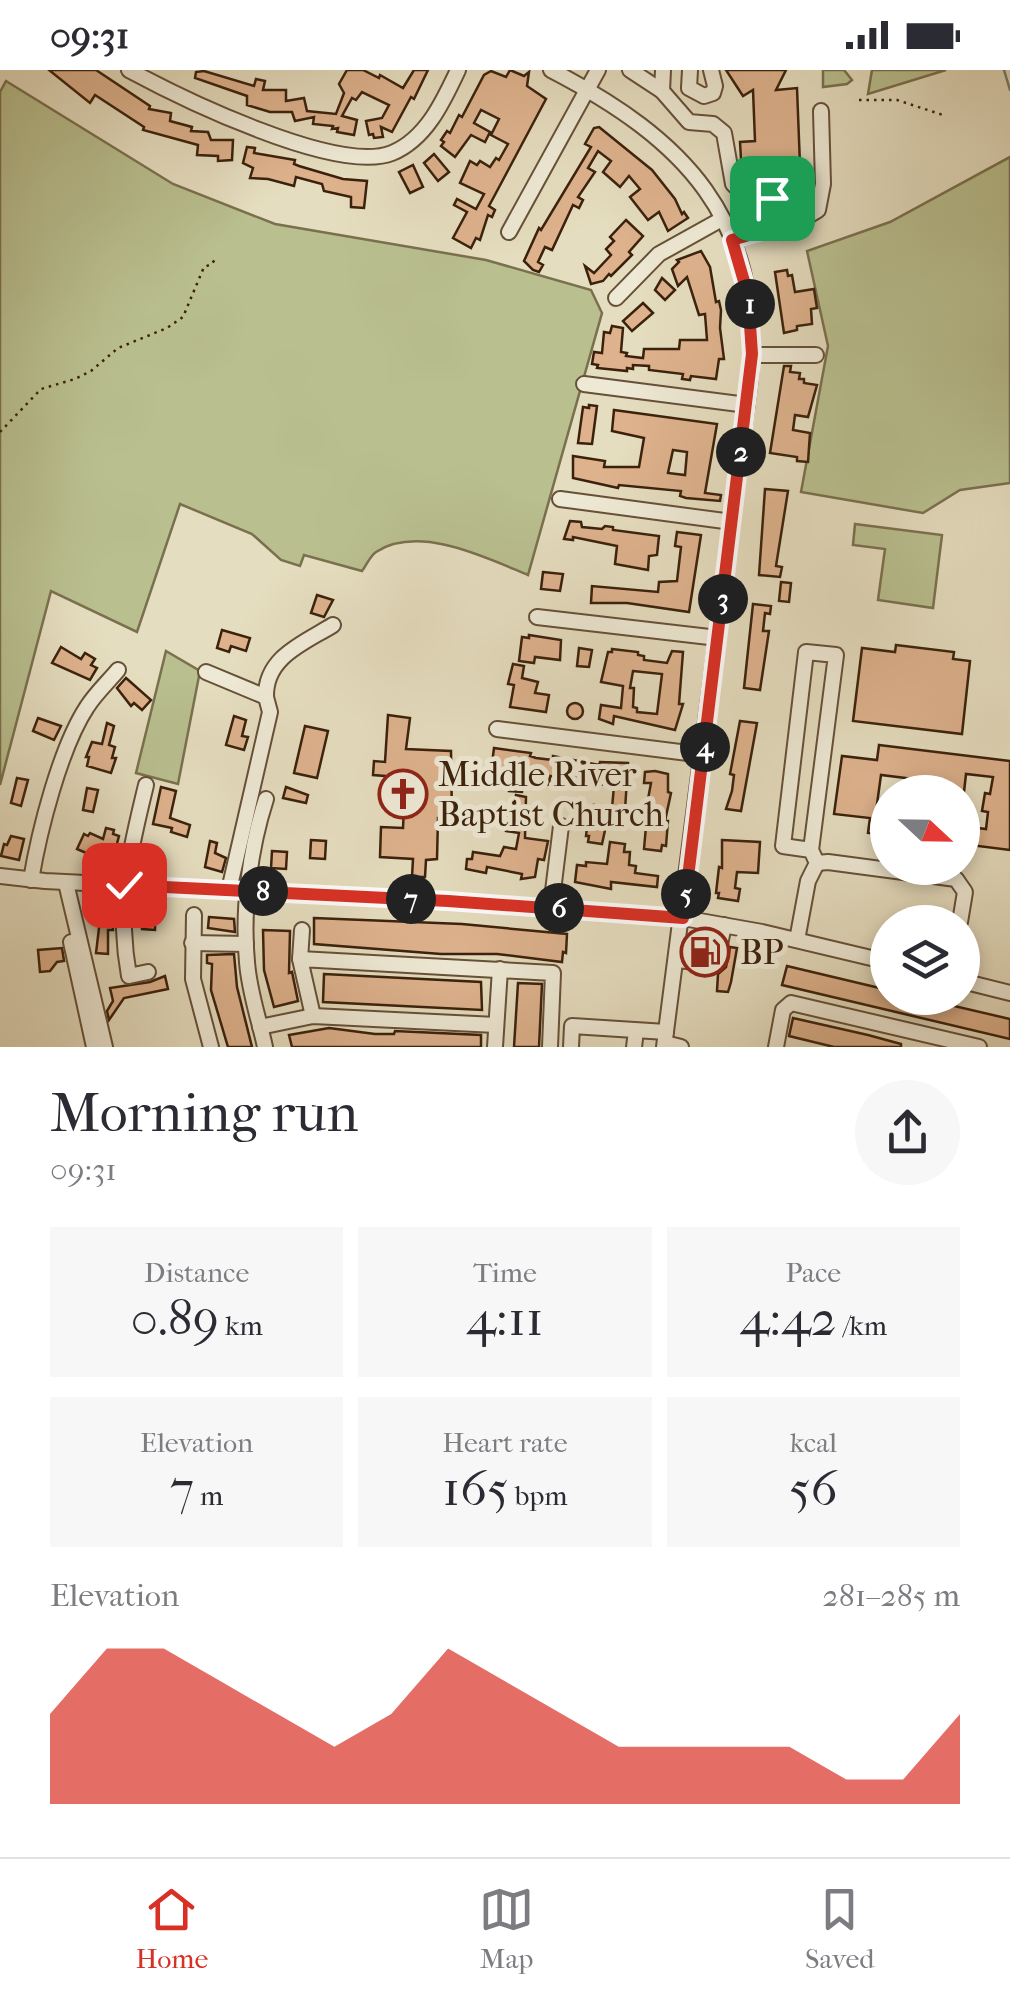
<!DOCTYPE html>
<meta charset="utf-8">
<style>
:root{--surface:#fff;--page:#f7f7f7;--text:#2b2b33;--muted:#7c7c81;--line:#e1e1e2;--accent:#d93025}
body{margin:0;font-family:"IM FELL French Canon",serif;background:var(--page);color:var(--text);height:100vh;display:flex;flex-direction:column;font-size:38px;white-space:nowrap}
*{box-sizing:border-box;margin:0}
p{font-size:32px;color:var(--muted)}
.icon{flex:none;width:55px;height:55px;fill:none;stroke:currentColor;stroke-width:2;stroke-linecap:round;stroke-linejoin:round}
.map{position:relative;height:977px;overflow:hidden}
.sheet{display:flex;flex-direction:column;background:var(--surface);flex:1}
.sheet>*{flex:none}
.needle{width:65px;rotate:112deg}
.controls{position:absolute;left:870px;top:705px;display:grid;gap:20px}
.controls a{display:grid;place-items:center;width:110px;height:110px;border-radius:50%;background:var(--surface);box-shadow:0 5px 15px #0003;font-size:50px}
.pin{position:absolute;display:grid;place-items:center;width:85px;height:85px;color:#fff;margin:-42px;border-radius:20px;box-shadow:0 5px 15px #0006}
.km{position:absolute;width:50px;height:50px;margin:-25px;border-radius:50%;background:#222;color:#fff;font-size:28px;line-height:50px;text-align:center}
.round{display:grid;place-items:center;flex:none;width:105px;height:105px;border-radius:52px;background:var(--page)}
.headline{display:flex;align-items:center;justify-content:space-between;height:170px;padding:0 50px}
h1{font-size:55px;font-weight:600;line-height:75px}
.figures{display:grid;grid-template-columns:repeat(3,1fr);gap:15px;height:170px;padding:10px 50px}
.figures div{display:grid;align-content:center;border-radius:0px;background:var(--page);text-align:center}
.figures b{font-size:50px;font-weight:600}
.figures small{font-size:28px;font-weight:400}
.figures p{font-size:28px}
.chart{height:280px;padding:20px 50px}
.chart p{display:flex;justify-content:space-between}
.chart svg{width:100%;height:180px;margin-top:10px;fill:var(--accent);opacity:.7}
.status{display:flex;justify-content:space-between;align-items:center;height:70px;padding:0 50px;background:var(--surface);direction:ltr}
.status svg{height:28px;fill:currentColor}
.tabs{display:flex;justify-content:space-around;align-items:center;height:140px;border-top:2px solid var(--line);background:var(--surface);font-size:28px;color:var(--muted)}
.tabs a{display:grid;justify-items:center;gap:5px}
.tabs .on{color:var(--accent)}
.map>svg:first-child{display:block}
.green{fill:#b9bf8f;stroke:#7a704e;stroke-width:2.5}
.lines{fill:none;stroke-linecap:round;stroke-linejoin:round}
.stream{stroke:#727d71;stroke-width:2.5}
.building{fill:#ddb28d;stroke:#3b210c;stroke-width:2.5;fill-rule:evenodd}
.minor-casing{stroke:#665039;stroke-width:18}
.path{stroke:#3b210c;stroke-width:2.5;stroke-dasharray:2.5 5;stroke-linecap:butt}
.minor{stroke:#eee9d5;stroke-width:14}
.route-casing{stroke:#fff;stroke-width:20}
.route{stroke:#d93025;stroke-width:12}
.labels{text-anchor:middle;stroke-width:10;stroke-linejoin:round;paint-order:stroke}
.poi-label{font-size:35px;fill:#3b210c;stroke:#eee9d5;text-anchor:start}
</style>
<div class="status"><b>09:31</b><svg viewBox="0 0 49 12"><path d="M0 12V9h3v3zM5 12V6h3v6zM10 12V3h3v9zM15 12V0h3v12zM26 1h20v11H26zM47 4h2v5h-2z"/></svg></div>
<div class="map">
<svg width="1010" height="977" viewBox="0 0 1010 977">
<rect width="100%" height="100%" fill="#e5ddbf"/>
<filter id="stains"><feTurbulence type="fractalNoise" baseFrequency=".002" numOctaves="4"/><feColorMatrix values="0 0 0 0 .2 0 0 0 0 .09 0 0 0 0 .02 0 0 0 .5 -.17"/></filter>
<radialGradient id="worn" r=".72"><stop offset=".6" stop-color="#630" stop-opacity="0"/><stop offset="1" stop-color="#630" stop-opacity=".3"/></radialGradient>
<g class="green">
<polygon points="823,0 844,0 852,10 847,14 823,17"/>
<polygon points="872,0 946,0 868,24"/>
<path d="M6,11L173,114L275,154L486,190L591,220L602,243L528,505C487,488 419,454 376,482C370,486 366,496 362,501L304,485L300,496L281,490L252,464L180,434L137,562L51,521L0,715V22Z"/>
<polygon points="1010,87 1010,413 960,420 923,443 801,422 828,276 807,181 890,152"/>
<polygon points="855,454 942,465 933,538 878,530 885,479 853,475"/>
<polygon points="166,581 200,601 178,714 136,703"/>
</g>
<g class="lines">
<polyline class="stream" points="1004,0 1010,20"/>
</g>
<g class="building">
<polygon points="49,0 96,0 150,36 149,39 171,43 170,51 192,57 191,61 208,62 211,70 233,70 232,90 218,91 218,86 197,85 198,75 143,60 144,57 95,25 90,33"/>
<polygon points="347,0 363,0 379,8 380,5 403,18 414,0 428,0 414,29 411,27 392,62 381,57 383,67 374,68 373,64 369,65 366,51 382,48 389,35 362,22 356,30 352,28 342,46 357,50 354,65 337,62 338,58 332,59 333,56 313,54 314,47 295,51 292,42 270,42 247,35 247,26 195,8 196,2 204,1 254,16 256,9 265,11 263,20 286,20 286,31 304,28 307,41 336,44 344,23 339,14"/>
<polygon points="510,0 524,6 529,2 527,16 546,29 489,136 495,140 492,147 488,145 480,170 476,168 471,178 453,168 467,142 454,135 457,129 476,139 484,124 460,113 470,91 477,95 480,91 490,97 496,88 499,90 508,74 491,65 499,49 481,40 474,53 490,62 485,72 471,65 455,87 441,76 444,72 441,70 447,61 450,63 459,45 462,47 484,5 491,1 506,7"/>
<polygon points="726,0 786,0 776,20 797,18 800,95 790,96 790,109 754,111 742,106 740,72 755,71 753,20 743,26"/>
<polygon points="599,57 652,100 675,129 682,144 684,142 688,148 668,161 659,142 648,150 630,127 640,119 629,106 620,117 603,102 611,91 598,81 588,98 595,102 578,127 583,130 579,138 573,135 552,180 545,177 538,192 543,195 539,202 533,200 524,191 539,158 541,160 591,77 585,74 594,58"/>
<polygon points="247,77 255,78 254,83 295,90 294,94 299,96 343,109 367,111 364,138 351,137 351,127 324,121 322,114 296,107 294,116 268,109 250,108 253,98 243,93"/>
<polygon points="434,84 449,102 438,111 424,93"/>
<polygon points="413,95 423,117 410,123 399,102"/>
<polygon points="794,116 810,125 808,133 789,125"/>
<polygon points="626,150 643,166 629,182 632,185 611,206 609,204 603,211 591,214 585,196 594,203 611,185 606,179 614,171 610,167"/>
<polygon points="701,181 710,197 716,232 719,231 721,240 720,258 724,289 719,289 716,309 691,306 690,310 682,309 683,304 649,300 649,296 633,295 633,299 627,298 627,301 597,298 598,295 592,294 594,282 602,283 604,262 610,263 612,256 623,258 621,282 627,283 626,286 643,288 644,279 679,279 680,270 707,270 705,244 699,245 687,207 678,216 672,199 679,192 677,190"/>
<polygon points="787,200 788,206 792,205 795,222 814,219 817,238 811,239 812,254 797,256 797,260 784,263 775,202"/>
<polygon points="662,208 675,220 665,230 655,220"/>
<polygon points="643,233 653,243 632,261 623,251"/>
<polygon points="784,296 791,296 790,302 800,303 799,309 804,309 804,313 817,315 808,347 795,345 793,360 810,363 808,392 797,391 797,387 770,383"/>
<polygon points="589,335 597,336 592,374 578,373 583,337 589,338"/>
<path d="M614,340L717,354L705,423L721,425L720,431L686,428L680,426L681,421L619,415L618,418L573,408V386L605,391L604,397H639L644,368L612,361ZM673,380L687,382L685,405L668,403Z"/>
<polygon points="765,419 788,421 776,496 782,497 780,507 759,505"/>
<polygon points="570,451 581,452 582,457 602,459 605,456 613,457 613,460 659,466 657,485 649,486 648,500 615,494 617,476 573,467 573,470 564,469"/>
<polygon points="677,462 701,465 689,542 627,533 591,533 592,516 658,522 659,512 677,511 681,477 675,476"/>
<polygon points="543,502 563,504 560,521 541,519"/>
<polygon points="781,512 791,513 789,532 779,531"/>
<polygon points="317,525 333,530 324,547 311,543"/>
<polygon points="753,534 771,536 770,544 765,543 763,561 769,561 760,620 744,618"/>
<polygon points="222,560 250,568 246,581 231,576 229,582 217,578"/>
<polygon points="529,565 561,570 560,590 535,587 534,593 519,591 522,567 529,568"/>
<polygon points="896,575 954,582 953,589 970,591 962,664 853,651 862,578 895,582"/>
<polygon points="61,577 81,589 85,583 95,589 91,595 97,598 90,610 52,593"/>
<polygon points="579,578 592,580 589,597 577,596"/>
<path d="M612,579L638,582V585L644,586V590L667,593L672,581L683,582L679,634H683L675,660L614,646L613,654L599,649L601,635L621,638L623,616L601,612L608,582H612ZM633,601L662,604L657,644L637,642V638L633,637L634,618H630Z"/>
<polygon points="513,594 524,596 522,608 538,612 535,623 549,625 546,642 510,637 514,615 508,614"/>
<polygon points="126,608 151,630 142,640 134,633 131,636 117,618"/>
<circle cx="575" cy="641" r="8"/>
<polygon points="388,645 410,648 406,679 451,681 452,749 438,748 437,789 426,790 425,807 412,807 413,789 380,787 381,757 403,758 404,735 383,734 385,706 373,705 374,691 385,692"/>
<polygon points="234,646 246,650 242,666 248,667 244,680 226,675"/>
<polygon points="38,648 61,656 54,670 33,661"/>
<polygon points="740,651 757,653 741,741 726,739 732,721 734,705 730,704"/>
<polygon points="107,653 114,656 109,675 115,677 112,688 116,688 111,703 87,696 89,687 86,687 92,672 102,674"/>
<polygon points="305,656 328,661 317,708 294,703"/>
<polygon points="879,675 1010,691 1010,780 962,774 962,756 986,759 988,742 982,741 985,723 990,724 993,707 966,704 964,722 937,722 938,712 881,705 877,734 888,735 888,765 868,763 870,748 834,744 842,686 877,690"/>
<polygon points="494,678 531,683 530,686 536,688 553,690 553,686 599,695 600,692 628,693 625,740 612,738 614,716 591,713 592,706 576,704 575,710 550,706 549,715 539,714 540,707 524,705 522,722 509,721 510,712 490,709"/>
<polygon points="655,701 668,704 668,722 671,723 665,751 668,751 666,776 662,775 661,781 644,779 646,756 643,756 651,713 644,713 645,702"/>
<polygon points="17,708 28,710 21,736 11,733"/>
<polygon points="161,717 176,721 170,748 190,755 187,767 171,762 172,758 153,754"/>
<polygon points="286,717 308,725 306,733 283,728"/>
<polygon points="87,718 98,720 93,742 83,740"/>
<polygon points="516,725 526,727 525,768 548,771 544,790 538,789 535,807 521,809 522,804 487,797 486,803 466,799 467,789 472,789 473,782 500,786 504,777 516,779 519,763 506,761 508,746 512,747"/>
<polygon points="594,735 610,737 602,774 588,772 589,766 586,766 589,741 593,742"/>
<polygon points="106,758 114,760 113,764 119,766 111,796 97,792 98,788 77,779 84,764 88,766 90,763 103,769"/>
<polygon points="11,766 24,769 19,790 1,786 4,774 7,775"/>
<polygon points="311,770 326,771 325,789 310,788"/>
<polygon points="722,770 760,772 758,803 737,802 735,818 740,819 738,831 718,828 719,823 716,823 719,797 722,798"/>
<polygon points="210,771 217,773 215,783 226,788 222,802 205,797"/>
<polygon points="610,772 625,774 624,782 630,782 629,795 636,796 635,803 658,806 657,817 611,812 611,819 575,812 577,795 586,796 586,792 607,794"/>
<polygon points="272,781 287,782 286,799 271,798"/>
<polygon points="104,838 112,838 113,860 108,860 108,884 96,883 101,841"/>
<polygon points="142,839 155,839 155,860 142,859"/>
<polygon points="209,847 234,849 235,862 208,858"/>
<polygon points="314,848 462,854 567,864 566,883 563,882 562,892 497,884 441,884 314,874"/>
<polygon points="263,860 290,861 289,903 292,902 298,931 274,937 264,900"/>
<polygon points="730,877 737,878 731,912 728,922 717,921 718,904 726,897"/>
<polygon points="62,878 64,891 57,892 50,901 40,902 38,880"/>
<polygon points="234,884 237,917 252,977 228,977 211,920 212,894 207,893 207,885"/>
<polygon points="787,896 888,920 888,928 920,928 1010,949 1010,969 782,915"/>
<polygon points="324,904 481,912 482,940 323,932"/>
<polygon points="165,906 168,919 124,928 109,950 107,941 113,931 110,918 150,912"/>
<polygon points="518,913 542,914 539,977 514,977"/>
<polygon points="793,948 868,965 901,974 901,977 834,977 789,966"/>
<polygon points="329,958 375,964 394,964 395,961 481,965 481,977 292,977 289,965"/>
</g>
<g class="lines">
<g class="minor-casing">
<g id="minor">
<path d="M129,0C179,27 337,105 392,83C426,69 443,32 458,0"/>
<path d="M551,0C684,69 763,148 750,309L664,977"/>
<polyline points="630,0 662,21 689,52 713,54 724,63 733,114 738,119 768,124 777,138 783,155"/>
<polyline points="690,0 689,18 704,26 713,23 715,16 711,0"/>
<polyline points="662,21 663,0"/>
<polyline points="509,162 598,0"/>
<polyline points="732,171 803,149 818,140 823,114 821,41"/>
<polyline points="616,228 659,184 722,149"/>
<polyline points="752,285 816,285"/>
<polyline points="584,314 747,335"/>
<polyline points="560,429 732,452"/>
<polyline points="537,547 718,568"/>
<polyline points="206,602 266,627 270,642 229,820"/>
<path d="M266,627C265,587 304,573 333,555"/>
<polyline points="497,659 704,685"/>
<path d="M146,715C129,786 116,833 129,906L148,902"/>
<polyline points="817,793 828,792 956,809 965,822 960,852"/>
<polyline points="0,806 45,811 448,831 683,848 762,862 888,892"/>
<path d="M31,810C39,762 60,678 87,637C95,624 108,612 118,600"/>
<polyline points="66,813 105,977"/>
<polyline points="551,837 561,756"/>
<polyline points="194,845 193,909 211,977"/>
<polyline points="797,870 808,811 817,793 811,780 836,585 806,582 783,776 811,780"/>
<polyline points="71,872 94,977"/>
<polyline points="192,873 246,874"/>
<polyline points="300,889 302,860"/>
<polyline points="677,890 716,894 724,855"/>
<polyline points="962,911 1010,923"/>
<polyline points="313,946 300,889 553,903 550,977"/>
<polyline points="260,957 313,946 496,955"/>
<polyline points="665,973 681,977"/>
<path d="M265,977C259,949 249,921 247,892C242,840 250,778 266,729"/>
<polyline points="495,977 500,899"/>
<polyline points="571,977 572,956 666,962"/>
<polyline points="634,977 636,961"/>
<polyline points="776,977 783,940 791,933 979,977"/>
</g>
</g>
<g class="path">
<polyline points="859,30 897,30 943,45"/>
<polyline points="0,362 41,319 75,309 91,301 118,278 167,258 183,247 204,197 212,194 216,187"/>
</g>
<use href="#minor" class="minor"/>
</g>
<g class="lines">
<g class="route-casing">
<polyline id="route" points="124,815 448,831 683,848 752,284 748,225 732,170 783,155 772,128"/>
</g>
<use href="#route" class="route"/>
</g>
<defs>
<g id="church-ring" transform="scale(2.5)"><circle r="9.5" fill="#eee9d5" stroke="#8f2418" stroke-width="1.5"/><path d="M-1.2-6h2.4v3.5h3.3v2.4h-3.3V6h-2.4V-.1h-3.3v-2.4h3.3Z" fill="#8f2418"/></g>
<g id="fuel-ring" transform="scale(2.5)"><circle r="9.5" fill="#eee9d5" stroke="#8f2418" stroke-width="1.5"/><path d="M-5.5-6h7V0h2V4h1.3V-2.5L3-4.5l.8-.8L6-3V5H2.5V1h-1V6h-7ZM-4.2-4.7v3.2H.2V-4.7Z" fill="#8f2418"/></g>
</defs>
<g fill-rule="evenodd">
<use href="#church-ring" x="403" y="724"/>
<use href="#fuel-ring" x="705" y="882"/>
</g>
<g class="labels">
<g class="poi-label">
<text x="438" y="716">Middle River<tspan x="438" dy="40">Baptist Church</tspan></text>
<text x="740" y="894">BP</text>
</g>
</g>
<rect width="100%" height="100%" filter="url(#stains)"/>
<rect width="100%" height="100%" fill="url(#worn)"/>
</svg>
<div class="controls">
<a><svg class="needle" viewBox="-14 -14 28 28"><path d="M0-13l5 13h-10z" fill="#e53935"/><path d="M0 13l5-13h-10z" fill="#7c7c81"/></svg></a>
<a><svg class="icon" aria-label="layers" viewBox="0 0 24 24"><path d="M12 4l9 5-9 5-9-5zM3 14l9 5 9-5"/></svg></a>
</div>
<div class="pin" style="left:772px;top:128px;background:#1e9e55"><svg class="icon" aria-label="arrive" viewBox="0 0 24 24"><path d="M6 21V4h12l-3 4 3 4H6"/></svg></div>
<div class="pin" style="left:124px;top:815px;background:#d93025"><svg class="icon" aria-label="check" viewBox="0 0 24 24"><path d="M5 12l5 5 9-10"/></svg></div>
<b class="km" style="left:750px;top:234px">1</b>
<b class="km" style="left:741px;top:382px">2</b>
<b class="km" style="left:723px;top:529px">3</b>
<b class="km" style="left:705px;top:677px">4</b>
<b class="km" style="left:686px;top:824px">5</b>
<b class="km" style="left:559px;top:838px">6</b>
<b class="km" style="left:411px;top:829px">7</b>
<b class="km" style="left:263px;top:821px">8</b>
</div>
<section class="sheet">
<div class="headline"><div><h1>Morning run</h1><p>09:31</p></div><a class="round"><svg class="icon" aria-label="share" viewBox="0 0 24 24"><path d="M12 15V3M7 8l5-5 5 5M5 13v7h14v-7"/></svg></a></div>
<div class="figures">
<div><p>Distance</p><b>0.89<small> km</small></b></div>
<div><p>Time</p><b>4:11</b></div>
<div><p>Pace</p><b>4:42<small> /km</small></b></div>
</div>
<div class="figures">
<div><p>Elevation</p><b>7<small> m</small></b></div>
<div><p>Heart rate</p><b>165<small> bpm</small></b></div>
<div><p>kcal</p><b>56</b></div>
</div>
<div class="chart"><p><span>Elevation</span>281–285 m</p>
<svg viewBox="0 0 160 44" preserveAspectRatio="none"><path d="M0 44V22L10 6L20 6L30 14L40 22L50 30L60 22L70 6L80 14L90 22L100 30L110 30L120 30L130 30L140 38L150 38L160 22V44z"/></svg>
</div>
</section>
<nav class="tabs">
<a class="on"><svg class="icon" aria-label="home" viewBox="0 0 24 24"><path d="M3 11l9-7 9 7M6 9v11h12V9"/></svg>Home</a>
<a><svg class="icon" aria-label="map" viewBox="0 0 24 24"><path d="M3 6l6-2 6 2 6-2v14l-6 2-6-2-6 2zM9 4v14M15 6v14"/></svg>Map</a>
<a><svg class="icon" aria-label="saved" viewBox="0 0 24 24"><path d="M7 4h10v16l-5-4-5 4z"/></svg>Saved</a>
</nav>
